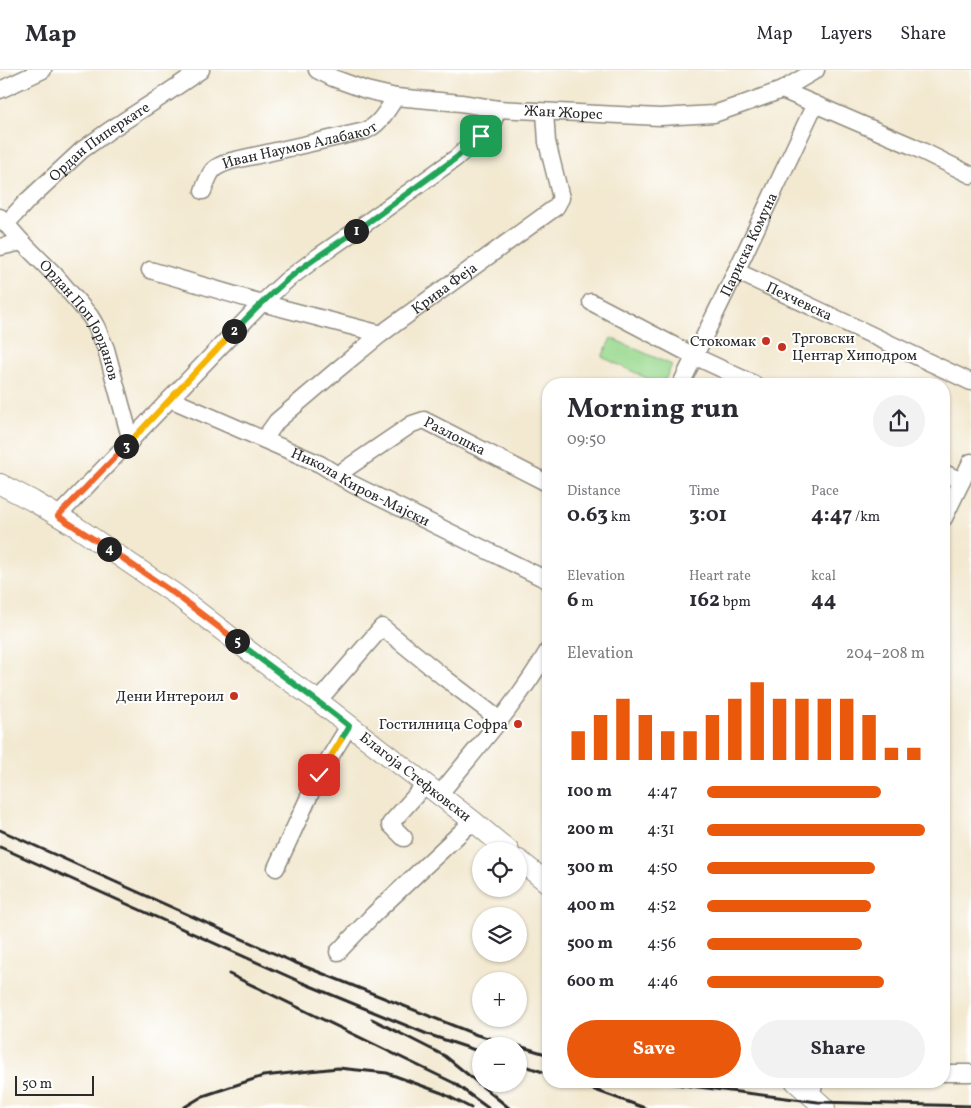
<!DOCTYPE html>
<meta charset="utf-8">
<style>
:root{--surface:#fff;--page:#f2f2f3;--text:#2b2b33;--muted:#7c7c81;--line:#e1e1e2;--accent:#ea580c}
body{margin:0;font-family:Vollkorn,serif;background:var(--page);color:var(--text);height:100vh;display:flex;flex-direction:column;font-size:19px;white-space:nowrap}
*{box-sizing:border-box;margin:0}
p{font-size:16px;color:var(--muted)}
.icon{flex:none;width:28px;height:28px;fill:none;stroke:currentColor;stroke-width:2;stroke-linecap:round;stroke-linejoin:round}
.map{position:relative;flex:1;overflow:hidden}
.side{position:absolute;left:542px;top:308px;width:408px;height:710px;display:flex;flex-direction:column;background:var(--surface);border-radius:20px;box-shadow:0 1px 4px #0004}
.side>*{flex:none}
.tools{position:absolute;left:472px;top:772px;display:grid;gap:10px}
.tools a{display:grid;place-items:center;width:55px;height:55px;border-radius:50%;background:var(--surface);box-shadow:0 1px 4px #0004;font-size:25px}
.scale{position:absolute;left:15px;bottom:12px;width:79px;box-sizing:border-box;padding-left:5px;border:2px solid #2b2b2b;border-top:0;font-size:14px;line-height:18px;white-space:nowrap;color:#2b2b2b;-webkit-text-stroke:4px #fff;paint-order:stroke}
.pin{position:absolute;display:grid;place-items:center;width:42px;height:42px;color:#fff;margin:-21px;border-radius:10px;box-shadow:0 2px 8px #0006}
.km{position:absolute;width:25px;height:25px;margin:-12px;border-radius:50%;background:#222;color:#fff;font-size:14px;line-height:25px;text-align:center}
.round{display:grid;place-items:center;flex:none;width:52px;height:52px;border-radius:26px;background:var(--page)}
.overview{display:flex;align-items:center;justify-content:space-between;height:85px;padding:0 25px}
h1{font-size:28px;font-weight:700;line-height:38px}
.metrics{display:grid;grid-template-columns:repeat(3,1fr);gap:8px;height:85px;padding:5px 25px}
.metrics div{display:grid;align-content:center}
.metrics b{font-size:21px;font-weight:700}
.metrics small{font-size:14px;font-weight:400}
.metrics p{font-size:14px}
.chart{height:140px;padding:10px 25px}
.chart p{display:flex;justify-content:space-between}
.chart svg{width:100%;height:90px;margin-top:5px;stroke:var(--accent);stroke-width:6}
.primary-button{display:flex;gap:10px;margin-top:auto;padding:10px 25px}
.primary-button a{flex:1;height:58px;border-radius:30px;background:var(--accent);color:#fff;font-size:20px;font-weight:700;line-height:58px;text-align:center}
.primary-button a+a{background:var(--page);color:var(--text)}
ul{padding:0 25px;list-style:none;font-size:16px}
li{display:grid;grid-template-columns:80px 60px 1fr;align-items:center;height:38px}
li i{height:12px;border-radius:6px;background:var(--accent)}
header{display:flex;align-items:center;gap:30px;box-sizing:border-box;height:70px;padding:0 25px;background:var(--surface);border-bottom:1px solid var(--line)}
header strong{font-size:24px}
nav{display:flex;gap:28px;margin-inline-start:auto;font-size:18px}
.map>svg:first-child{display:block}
.green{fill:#9ad98f;stroke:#62825d}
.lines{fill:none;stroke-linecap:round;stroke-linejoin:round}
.minor-casing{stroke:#8f8a7e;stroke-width:19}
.major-casing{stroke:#8f8a7e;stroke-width:22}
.minor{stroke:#fff;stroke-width:16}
.major{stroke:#fff;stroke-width:20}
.rail{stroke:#2b2b2b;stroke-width:3}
.split-1-casing{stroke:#fff;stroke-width:10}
.split-2-casing{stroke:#fff;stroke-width:10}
.split-3-casing{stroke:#fff;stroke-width:10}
.split-4-casing{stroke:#fff;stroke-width:10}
.split-5-casing{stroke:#fff;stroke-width:10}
.split-6-casing{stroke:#fff;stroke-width:10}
.split-7-casing{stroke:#fff;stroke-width:10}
.split-1{stroke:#22a559;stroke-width:6}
.split-2{stroke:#22a559;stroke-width:6}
.split-3{stroke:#f5b400;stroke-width:6}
.split-4{stroke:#f0652b;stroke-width:6}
.split-5{stroke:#f0652b;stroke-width:6}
.split-6{stroke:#22a559;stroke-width:6}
.split-7{stroke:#f5b400;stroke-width:6}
.poi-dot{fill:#c8321e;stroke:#fff;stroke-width:2}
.labels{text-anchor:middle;stroke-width:4;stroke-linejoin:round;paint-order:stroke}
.street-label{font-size:15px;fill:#2b2b2b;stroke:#fff}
.poi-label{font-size:15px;fill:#2b2b2b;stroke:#fff;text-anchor:end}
</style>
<header>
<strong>Map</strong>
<nav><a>Map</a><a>Layers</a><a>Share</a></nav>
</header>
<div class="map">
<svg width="971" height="1038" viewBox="0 0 971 1038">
<rect width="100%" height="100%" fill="#fff"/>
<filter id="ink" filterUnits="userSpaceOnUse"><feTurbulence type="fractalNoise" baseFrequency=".02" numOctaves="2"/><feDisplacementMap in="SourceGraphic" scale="10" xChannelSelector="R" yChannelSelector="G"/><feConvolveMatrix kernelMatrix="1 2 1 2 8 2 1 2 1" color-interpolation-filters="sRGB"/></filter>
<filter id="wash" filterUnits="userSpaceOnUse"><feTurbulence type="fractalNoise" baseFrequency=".0096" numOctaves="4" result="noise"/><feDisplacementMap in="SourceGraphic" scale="20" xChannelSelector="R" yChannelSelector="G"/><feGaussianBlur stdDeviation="1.12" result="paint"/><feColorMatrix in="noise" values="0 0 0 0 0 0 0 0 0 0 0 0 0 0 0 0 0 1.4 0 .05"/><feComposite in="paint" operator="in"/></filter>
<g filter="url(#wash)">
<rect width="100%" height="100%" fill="#f3e9d1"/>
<polygon class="green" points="611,268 672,295 663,314 659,314 602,287"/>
</g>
<g filter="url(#ink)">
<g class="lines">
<g class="minor-casing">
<g id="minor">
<path id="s1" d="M317,0L333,8L366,20L396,27L461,33L498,39L660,47L714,44L743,34L782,20L816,0"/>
<polyline points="0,20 43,0"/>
<polyline points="782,20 912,76 971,105"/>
<path id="s2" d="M203,121C211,101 210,98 231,91L365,61C380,55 387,40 396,27"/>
<path id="s3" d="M0,147L22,172L54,204L90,246L96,256L106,279L131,371"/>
<path id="s4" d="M6,154L27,131L82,80L110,60L155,31L201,0"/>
<polyline points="0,177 22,172"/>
<polyline points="150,200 262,233 381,264"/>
<path id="s5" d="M736,201L971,312"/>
<polyline points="591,232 694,286 754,314"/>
<path id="s6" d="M681,314L741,191L815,34"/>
<path id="s7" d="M170,329L320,394L352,414L549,511"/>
<path id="s8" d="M264,369L277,351L337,300L381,264L556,137L561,128L547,72L545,42"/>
<polyline points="944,403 962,411"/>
<path id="s9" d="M337,405L412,354L424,350L549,414"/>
<polyline points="58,446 262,233 287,210 319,186 355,161 456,88 481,65 493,52 498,39"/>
<polyline points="944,448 971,392"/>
<polyline points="318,631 382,557 446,609 500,650"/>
<path d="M439,725C477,678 518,632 549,579"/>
<polyline points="404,768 390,754 425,715"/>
<polyline points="276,798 319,705 349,656"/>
<polyline points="338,882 374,844 473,751"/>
<polyline points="944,1003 971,1003"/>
<polyline points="812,1026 813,1018 815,1011"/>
</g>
</g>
<g class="major-casing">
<g id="major">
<path id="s10" d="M0,414L33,431L75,456L175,524L271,598L318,631L473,751L509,781"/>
<polyline points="519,790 549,814"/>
<polyline points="795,1011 825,1038"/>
</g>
</g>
<use href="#minor" class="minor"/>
<use href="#major" class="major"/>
<g class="rail">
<polyline points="0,760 291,891 477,965 518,976"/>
<polyline points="0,777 303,913 427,964 481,982"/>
<polyline points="229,904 454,1013 488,1038"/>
<polyline points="372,949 445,986 509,1038"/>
<polyline points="519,976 549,985"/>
<polyline points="519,994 549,1004"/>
<polyline points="570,1011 645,1038"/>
<polyline points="651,1011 818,1032 971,1036"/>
<polyline points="183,1038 203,1026 263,1006 338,998 387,1003 442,1023 471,1038"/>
</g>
</g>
</g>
<g class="lines" filter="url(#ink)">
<g class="split-1-casing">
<polyline id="split-1" points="356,161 456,88 481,66"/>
</g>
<g class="split-2-casing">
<path id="split-2" d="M234,261C251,244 268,226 287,210C308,192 332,177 356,161"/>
</g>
<g class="split-3-casing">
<polyline id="split-3" points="126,376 234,261"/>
</g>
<g class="split-4-casing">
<polyline id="split-4" points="109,479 58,446 126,376"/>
</g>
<g class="split-5-casing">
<polyline id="split-5" points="109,479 175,524 237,571"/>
</g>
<g class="split-6-casing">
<path id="split-6" d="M237,571C274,600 313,627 349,656L341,670"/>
</g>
<g class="split-7-casing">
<polyline id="split-7" points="319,705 341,670"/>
</g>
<use href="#split-1" class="split-1"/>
<use href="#split-2" class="split-2"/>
<use href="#split-3" class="split-3"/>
<use href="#split-4" class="split-4"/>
<use href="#split-5" class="split-5"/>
<use href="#split-6" class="split-6"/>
<use href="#split-7" class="split-7"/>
</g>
<g class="poi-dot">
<circle cx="766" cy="271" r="5"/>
<circle cx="782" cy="277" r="5"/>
<circle cx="234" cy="626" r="5"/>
<circle cx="518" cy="654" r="5"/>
</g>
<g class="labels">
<g class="street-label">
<text dy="5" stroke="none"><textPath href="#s1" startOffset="252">Жан Жорес</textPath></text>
<text dy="5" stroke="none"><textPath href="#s4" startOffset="125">Ордан Пиперкате</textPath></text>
<text dy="5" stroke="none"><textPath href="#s2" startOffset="114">Иван Наумов Алабакот</textPath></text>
<text dy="5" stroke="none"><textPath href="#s6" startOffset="155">Париска Комуна</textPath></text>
<text dy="5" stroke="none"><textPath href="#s8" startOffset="236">Крива Феја</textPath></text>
<text dy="5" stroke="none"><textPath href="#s5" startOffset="70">Пехчевска</textPath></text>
<text dy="5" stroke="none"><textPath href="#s3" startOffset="132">Ордан Поп Јорданов</textPath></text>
<text dy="5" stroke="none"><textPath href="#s9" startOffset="138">Разлошка</textPath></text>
<text dy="5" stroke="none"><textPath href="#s7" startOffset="210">Никола Киров-Мајски</textPath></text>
<text dy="5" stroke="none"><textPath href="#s10" startOffset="509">Благоја Стефковски</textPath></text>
</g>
<g class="poi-label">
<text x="792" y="273" text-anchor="start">Трговски<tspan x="792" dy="17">Центар Хиподром</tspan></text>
<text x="756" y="276">Стокомак</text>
<text x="224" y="631">Дени Интероил</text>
<text x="508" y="659">Гостилница Софра</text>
</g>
</g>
</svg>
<div class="tools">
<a><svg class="icon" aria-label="locate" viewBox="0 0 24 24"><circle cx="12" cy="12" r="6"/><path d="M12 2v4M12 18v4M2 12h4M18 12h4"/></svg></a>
<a><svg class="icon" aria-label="layers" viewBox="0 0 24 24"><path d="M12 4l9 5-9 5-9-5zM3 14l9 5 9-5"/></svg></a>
<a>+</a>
<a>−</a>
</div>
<div class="scale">50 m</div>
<div class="pin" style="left:481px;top:66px;background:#1e9e55"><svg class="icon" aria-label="arrive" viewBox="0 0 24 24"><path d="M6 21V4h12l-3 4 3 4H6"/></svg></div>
<div class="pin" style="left:319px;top:705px;background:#d93025"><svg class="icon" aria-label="check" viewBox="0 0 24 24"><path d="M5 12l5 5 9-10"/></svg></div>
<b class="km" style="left:356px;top:161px">1</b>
<b class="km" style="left:234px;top:261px">2</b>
<b class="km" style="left:126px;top:376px">3</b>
<b class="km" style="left:109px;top:479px">4</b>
<b class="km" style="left:237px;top:571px">5</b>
<section class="side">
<div class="overview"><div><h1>Morning run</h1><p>09:50</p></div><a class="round"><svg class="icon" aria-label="share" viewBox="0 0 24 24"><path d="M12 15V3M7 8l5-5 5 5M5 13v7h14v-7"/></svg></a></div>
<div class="metrics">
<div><p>Distance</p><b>0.63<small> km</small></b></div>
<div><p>Time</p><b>3:01</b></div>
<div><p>Pace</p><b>4:47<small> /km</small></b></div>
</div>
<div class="metrics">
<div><p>Elevation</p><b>6<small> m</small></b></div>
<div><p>Heart rate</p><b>162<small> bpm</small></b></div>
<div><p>kcal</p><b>44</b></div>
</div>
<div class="chart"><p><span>Elevation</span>204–208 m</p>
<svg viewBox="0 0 160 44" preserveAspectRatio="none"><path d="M5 44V30M15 44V22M25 44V14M35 44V22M45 44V30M55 44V30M65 44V22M75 44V14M85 44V6M95 44V14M105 44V14M115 44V14M125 44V14M135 44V22M145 44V38M155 44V38"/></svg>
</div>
<ul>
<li><b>100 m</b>4:47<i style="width:80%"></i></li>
<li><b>200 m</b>4:31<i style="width:100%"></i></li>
<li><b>300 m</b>4:50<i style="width:77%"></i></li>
<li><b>400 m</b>4:52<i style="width:75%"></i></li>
<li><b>500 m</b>4:56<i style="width:71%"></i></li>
<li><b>600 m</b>4:46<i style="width:81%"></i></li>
</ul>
<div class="primary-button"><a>Save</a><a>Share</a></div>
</section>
</div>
